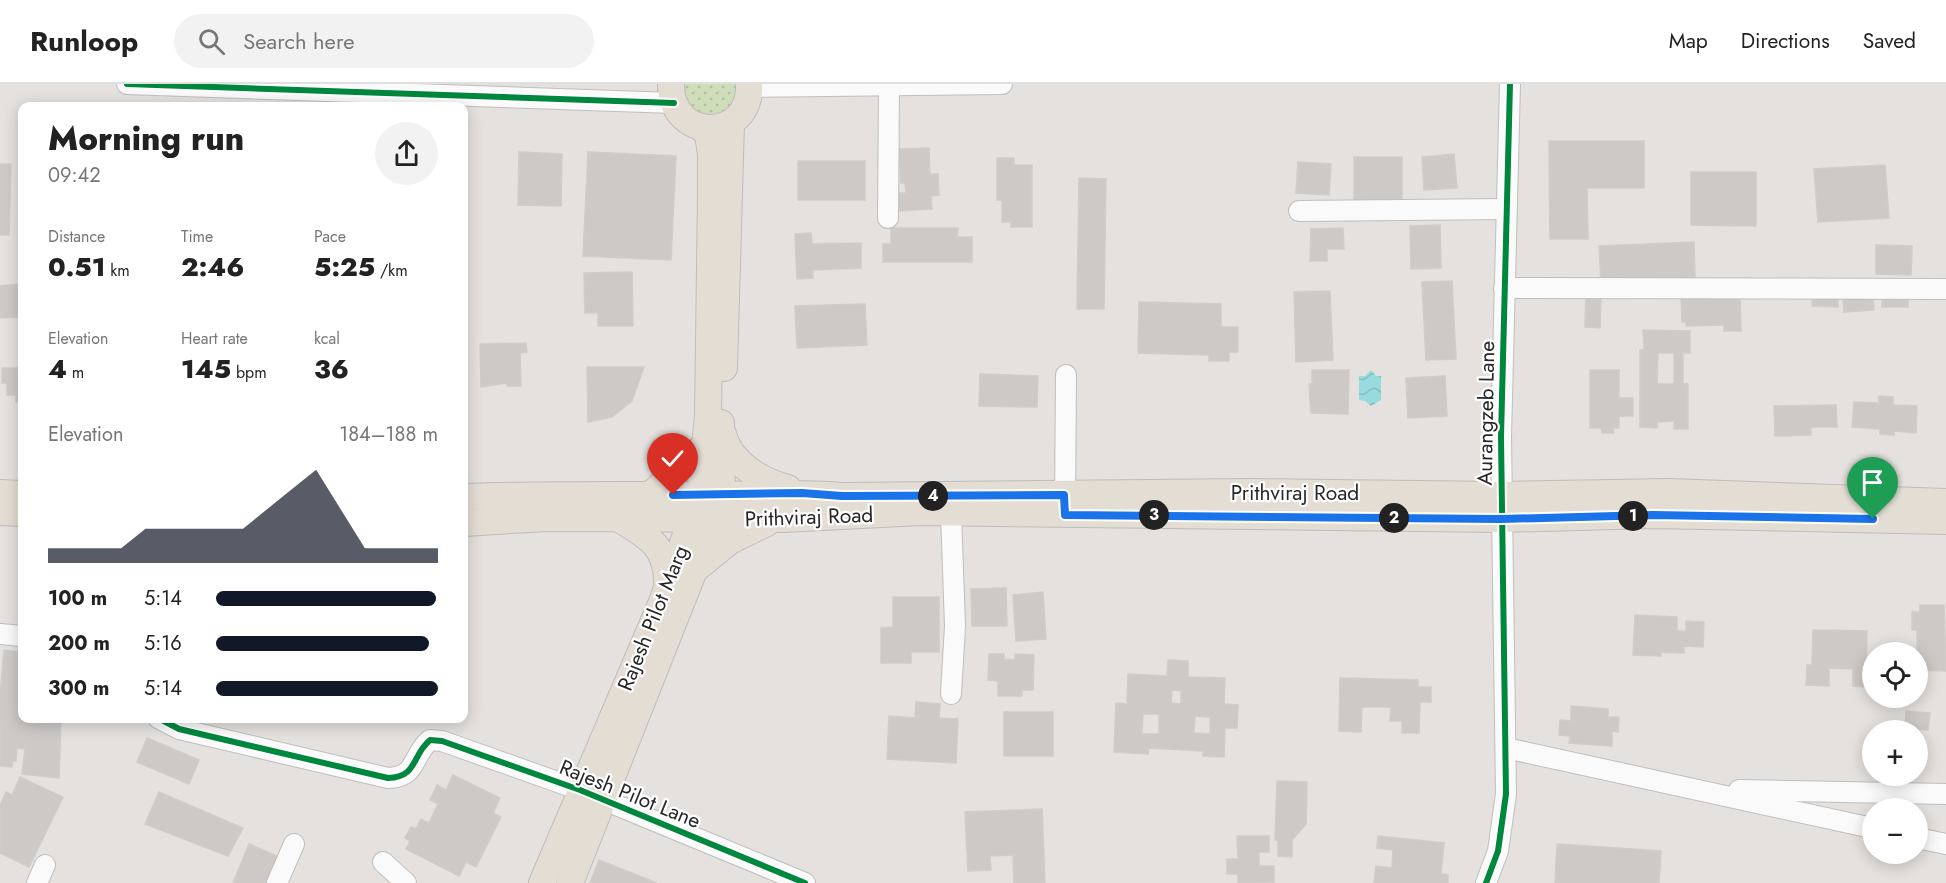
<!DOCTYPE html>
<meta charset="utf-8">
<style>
:root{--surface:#fff;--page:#f2f2f2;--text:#222;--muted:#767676;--line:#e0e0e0;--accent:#111827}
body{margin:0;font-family:Jost,sans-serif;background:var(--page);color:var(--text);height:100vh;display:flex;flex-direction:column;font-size:22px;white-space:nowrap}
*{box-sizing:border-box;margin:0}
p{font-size:20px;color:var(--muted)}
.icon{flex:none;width:33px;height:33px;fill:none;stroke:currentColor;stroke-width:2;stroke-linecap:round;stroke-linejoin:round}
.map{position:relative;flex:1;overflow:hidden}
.side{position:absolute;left:18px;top:18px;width:450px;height:621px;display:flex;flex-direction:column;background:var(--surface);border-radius:12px;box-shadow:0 3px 15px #0003}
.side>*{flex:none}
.controls{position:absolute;left:1862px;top:558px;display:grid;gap:12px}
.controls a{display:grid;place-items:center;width:66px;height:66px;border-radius:50%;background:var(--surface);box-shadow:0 3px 15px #0003;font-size:30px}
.pin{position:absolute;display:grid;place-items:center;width:51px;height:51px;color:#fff;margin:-62px -26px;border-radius:50% 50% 50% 0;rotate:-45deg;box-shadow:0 0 6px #0007}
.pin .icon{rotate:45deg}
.km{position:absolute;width:30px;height:30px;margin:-15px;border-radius:50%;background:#222;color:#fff;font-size:16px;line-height:30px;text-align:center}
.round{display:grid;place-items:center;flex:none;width:63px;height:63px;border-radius:32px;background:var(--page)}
.headline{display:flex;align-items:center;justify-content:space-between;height:102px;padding:0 30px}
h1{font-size:33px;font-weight:800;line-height:45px}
.figures{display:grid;grid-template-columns:repeat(3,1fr);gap:9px;height:102px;padding:6px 30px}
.figures div{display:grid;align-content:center}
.figures b{font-size:26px;font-weight:800}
.figures small{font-size:16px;font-weight:400}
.figures p{font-size:16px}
.chart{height:168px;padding:12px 30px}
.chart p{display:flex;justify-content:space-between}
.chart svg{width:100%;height:108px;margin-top:6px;fill:var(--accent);opacity:.7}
ul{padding:0 30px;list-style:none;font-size:20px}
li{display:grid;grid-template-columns:96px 72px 1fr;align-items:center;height:45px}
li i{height:15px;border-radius:8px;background:var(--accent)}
header{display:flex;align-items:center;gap:36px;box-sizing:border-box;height:84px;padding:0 30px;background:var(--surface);border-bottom:2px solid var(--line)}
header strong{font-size:28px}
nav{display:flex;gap:33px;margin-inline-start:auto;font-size:21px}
.search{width:420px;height:54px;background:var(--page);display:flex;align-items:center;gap:15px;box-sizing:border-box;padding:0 21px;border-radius:33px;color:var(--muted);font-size:22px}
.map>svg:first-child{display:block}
.grass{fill:url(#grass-dots)}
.water{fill:url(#water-waves)}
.building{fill:#ccc9c7;stroke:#cfccca;stroke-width:1.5;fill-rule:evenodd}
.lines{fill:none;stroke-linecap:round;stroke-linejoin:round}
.minor-casing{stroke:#bfbfbf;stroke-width:22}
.major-casing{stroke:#bebdbc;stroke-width:28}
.minor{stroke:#fbfafa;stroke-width:20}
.major{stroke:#e3ddd4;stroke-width:26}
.cycleway-casing{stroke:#fff;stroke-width:10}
.cycleway{stroke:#00873e;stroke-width:6}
.route-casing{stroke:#fff;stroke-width:12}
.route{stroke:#1a73e8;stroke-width:8}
.labels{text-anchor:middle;stroke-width:4.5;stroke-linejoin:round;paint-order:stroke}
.street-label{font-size:21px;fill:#272727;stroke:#fff}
</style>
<header>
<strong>Runloop</strong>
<div class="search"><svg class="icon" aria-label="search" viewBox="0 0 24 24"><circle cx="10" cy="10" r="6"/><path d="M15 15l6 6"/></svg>Search here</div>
<nav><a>Map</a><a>Directions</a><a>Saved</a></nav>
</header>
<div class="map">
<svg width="1946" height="799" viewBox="0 0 1946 799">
<defs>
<pattern id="grass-dots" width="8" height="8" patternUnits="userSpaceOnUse" patternTransform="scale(1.5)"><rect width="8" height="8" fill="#cfddba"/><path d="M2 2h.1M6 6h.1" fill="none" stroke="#b2bea0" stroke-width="1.8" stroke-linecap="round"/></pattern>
<pattern id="water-waves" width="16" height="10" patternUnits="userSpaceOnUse" patternTransform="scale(1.5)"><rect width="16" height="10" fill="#98dbdf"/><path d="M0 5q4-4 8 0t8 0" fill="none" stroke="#83bcbf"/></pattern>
</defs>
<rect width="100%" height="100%" fill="#e4e1de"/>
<polygon class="grass" points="680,0 742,0 736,22 715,34 691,27"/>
<polygon class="water" points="1371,286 1376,292 1381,292 1381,316 1371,322 1365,317 1359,316 1359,292 1365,292"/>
<g class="building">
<polygon points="1549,57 1644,57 1644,104 1587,104 1588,155 1550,155"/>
<polygon points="929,64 930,90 938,90 939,111 931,112 932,125 896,127 895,109 906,109 905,99 901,99 899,65"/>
<polygon points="519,68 562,70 561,122 518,121"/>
<polygon points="588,68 676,72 671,176 583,172"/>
<polygon points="1454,70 1457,104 1424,106 1422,73"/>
<rect x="1354" y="73" width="48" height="45"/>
<polygon points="997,74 1014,74 1014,81 1032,81 1032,143 1011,143 1011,138 1002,138 1002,116 997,116"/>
<rect x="798" y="77" width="67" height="39"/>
<polygon points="1298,78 1331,80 1329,111 1296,109"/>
<polygon points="0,80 11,80 9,151 0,151"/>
<polygon points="1885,81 1889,134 1818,138 1814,85"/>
<polygon points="1691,88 1756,88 1756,142 1691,141"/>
<polygon points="1079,94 1106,95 1104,225 1077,225"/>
<polygon points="1440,141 1441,184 1411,185 1410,142"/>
<polygon points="891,144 958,144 957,153 972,153 972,178 883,178 883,160 891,160"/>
<polygon points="1343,144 1344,165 1327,165 1327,177 1310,177 1311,145"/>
<polygon points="811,149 812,160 861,159 861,184 813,186 813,194 797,195 795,150"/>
<polygon points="1694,158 1695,195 1601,198 1599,162"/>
<polygon points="1876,161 1912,162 1911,191 1876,190"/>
<polygon points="632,188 633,242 598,242 598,229 585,229 584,189"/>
<polygon points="1452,197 1456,275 1426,276 1422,198"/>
<polygon points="18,200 21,233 0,234 0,202"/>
<polygon points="1586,206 1601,207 1600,244 1585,243"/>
<polygon points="1330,207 1333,276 1296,278 1294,208"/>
<polygon points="1740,210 1741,247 1724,247 1724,241 1686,242 1686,238 1682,238 1681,212"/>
<polygon points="1813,211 1838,211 1838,223 1812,222"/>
<polygon points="1873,213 1874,226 1844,228 1843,215"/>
<rect x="1882" y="213" width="26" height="10"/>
<polygon points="1139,218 1221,220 1221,243 1238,243 1238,268 1229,268 1229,277 1209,277 1209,271 1138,269"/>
<polygon points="865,220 867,261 797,264 795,222"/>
<path d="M1643,246L1690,247V269H1683V300H1688V345H1674V337L1657,338V344L1640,343V266H1644ZM1658,269H1674V300H1657Z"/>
<polygon points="526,259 527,268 520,269 521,302 507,302 507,299 481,303 480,260"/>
<polygon points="587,283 644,283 632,317 612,333 588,338"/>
<polygon points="2,284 22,284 22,318 16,318 16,311 7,311 7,299 2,299"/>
<polygon points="1312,286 1349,286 1348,330 1311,329 1309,300 1312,300"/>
<polygon points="1590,286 1619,286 1619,314 1633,314 1633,332 1619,332 1619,344 1613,344 1614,349 1602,349 1601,344 1590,344"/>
<polygon points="980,290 1038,292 1037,323 979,322"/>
<polygon points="1445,292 1447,332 1408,334 1406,294"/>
<polygon points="1879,312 1893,313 1893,321 1917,322 1916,349 1894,347 1894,351 1880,350 1880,345 1852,343 1854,318 1879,319"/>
<polygon points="1836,321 1837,343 1811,343 1811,351 1775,352 1774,322"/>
<polygon points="1006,504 1007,542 972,542 971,505"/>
<polygon points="1043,508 1046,555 1016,557 1013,511"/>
<polygon points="893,513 939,513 939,568 911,568 911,579 881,579 881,544 893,543"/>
<polygon points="1920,521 1944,521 1946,587 1917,586 1917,546 1912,546 1912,528 1920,528"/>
<polygon points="1635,531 1677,533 1677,547 1686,547 1686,537 1704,538 1703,563 1684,562 1684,569 1661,568 1661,572 1633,571"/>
<polygon points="1813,546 1867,547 1866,603 1853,602 1853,585 1829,584 1829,602 1806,601 1807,581 1812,581"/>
<polygon points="18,558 22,559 22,634 61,634 59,694 22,690 25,665 17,664 16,677 13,677 12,683 0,682 0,611 4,566 18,568"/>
<polygon points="989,570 1004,570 1004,575 1015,576 1015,570 1034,571 1033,606 1022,606 1022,612 998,612 998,597 988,596"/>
<path d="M1168,576L1188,577V593L1225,594L1224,620L1238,621L1237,644H1225L1224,673L1203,672V667L1149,664L1148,670L1114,668L1116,619L1127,620L1128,590L1167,592ZM1172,606L1181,607V620L1171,619ZM1143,630H1159V650H1142ZM1195,632L1210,633V650L1194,649Z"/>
<polygon points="1340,594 1418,596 1418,603 1431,603 1431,618 1420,618 1419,649 1402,649 1402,637 1390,637 1391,623 1362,623 1361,648 1339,647"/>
<polygon points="916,618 940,620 939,634 958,635 956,679 887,675 889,632 915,634"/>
<polygon points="1571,622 1608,625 1608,633 1619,633 1618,648 1612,647 1612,662 1569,659 1570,652 1559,651 1560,636 1571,637"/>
<polygon points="1906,627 1930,629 1928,646 1905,644"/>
<rect x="1004" y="628" width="49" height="44"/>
<polygon points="147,654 199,676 189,700 137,678"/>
<polygon points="453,691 500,714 493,729 501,733 476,783 466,778 459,792 406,765 410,757 405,754 411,743 416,745 421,735 429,739 438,720 430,716 437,701 446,706"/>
<polygon points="20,693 63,713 29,783 0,769 0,721 6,708 12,711"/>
<polygon points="1277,697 1307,698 1306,740 1292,756 1292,773 1278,772 1278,756 1275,756"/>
<polygon points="159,708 243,744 228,772 145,740"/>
<polygon points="1042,725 1045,799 1014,799 1013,771 990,772 991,786 968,787 965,728"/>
<polygon points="1237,752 1269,752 1269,768 1259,768 1259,782 1274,782 1274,798 1238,799 1238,790 1227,790 1227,775 1238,775"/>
<polygon points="1378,752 1444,759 1441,790 1448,791 1448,799 1374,799 1376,782 1392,784 1393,766 1377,764"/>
<polygon points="249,760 281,774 270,799 233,799"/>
<polygon points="1557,760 1661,767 1659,799 1555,799"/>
<polygon points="599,776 657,799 590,799"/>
</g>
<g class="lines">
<g class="minor-casing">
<g id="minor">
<polyline points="127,0 674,19"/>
<polyline points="750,3 1002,0"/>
<polyline points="1299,127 1506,125"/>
<polyline points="888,134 889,3"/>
<polyline points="1504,204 1946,205"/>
<polyline points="1065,423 1066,291"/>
<polyline points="951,429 955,542 951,610"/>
<polyline points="0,550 22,552"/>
<path d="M158,634L179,645L388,694C418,693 411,672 430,656L442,657L580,706L805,799"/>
<polyline points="1506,664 1872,744"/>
<polyline points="1739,706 1946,710"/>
<polyline points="1917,754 1946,760"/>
<polyline points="383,778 406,799"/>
<polyline points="37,799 45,781"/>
<polyline points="277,799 294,760"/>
<polyline points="1486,799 1498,767 1506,710 1501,353 1510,0"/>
</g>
</g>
<g class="major-casing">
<g id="major">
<path d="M671,0C670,59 752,58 749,0"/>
<polyline points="724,284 731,39"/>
<path d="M723,350C730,379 761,397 788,404"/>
<polyline points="0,409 22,410"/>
<polyline points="650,411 705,361"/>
<path d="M464,413C541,410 618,411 696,411C745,411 793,408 842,412L1252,408L1501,411L1669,408L1946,418"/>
<polyline points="0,428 22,429"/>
<path d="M619,435C648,452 668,463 667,500"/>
<polyline points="464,439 547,434 783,435 921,428 1501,435 1653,431 1946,437"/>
<polyline points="697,484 730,457 767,439"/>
<polyline points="542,799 662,518 700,411 708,332 711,111 711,70 708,51 701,43"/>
<polyline points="570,799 714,436 722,410 721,339"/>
</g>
</g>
<use href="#minor" class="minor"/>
<use href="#major" class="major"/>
<g class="cycleway-casing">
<g id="cycleway">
<polyline points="127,0 674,19"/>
<path d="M158,634L179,645L388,694C418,693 411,672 430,656L442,657L580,706L805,799"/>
<polyline points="1486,799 1498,767 1506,710 1501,353 1510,0"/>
</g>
</g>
<use href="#cycleway" class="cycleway"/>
</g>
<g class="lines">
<g class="route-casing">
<polyline id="route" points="673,411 802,409 842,412 1064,411 1065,431 1501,435 1653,431 1873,435"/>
</g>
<use href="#route" class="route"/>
</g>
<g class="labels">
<g class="street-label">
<text transform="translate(1486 329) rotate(-89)" y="7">Aurangzeb Lane</text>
<text x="1295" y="416">Prithviraj Road</text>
<text transform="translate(809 433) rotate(-2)" y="7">Prithviraj Road</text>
<text transform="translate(653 534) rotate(-68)" y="7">Rajesh Pilot Marg</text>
<text transform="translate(630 710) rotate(22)" y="7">Rajesh Pilot Lane</text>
</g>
</g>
</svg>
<div class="controls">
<a><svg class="icon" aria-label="locate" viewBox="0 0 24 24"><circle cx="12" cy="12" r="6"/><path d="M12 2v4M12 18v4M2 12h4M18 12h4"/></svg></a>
<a>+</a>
<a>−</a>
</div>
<div class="pin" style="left:1873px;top:435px;background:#1e9e55"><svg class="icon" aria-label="arrive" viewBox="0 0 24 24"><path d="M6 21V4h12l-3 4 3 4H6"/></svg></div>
<div class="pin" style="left:673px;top:411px;background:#d93025"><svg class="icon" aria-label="check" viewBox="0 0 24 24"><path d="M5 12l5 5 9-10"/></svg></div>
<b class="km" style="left:1633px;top:432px">1</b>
<b class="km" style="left:1394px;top:434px">2</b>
<b class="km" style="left:1154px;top:431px">3</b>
<b class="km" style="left:933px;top:412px">4</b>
<section class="side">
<div class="headline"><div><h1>Morning run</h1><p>09:42</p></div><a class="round"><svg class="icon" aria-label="share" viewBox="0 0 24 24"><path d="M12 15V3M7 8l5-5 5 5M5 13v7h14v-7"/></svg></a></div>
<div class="figures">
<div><p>Distance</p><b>0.51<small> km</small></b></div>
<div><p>Time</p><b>2:46</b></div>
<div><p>Pace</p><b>5:25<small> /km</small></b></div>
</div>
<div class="figures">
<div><p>Elevation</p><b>4<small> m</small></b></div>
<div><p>Heart rate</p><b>145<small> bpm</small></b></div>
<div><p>kcal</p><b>36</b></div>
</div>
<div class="chart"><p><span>Elevation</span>184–188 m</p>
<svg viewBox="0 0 160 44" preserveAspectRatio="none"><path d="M0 44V38L10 38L20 38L30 38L40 30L50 30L60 30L70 30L80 30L90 22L100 14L110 6L120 22L130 38L140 38L150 38L160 38V44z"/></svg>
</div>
<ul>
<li><b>100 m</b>5:14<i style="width:99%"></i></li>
<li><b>200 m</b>5:16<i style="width:96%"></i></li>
<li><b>300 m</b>5:14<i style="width:100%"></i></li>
</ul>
</section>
</div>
